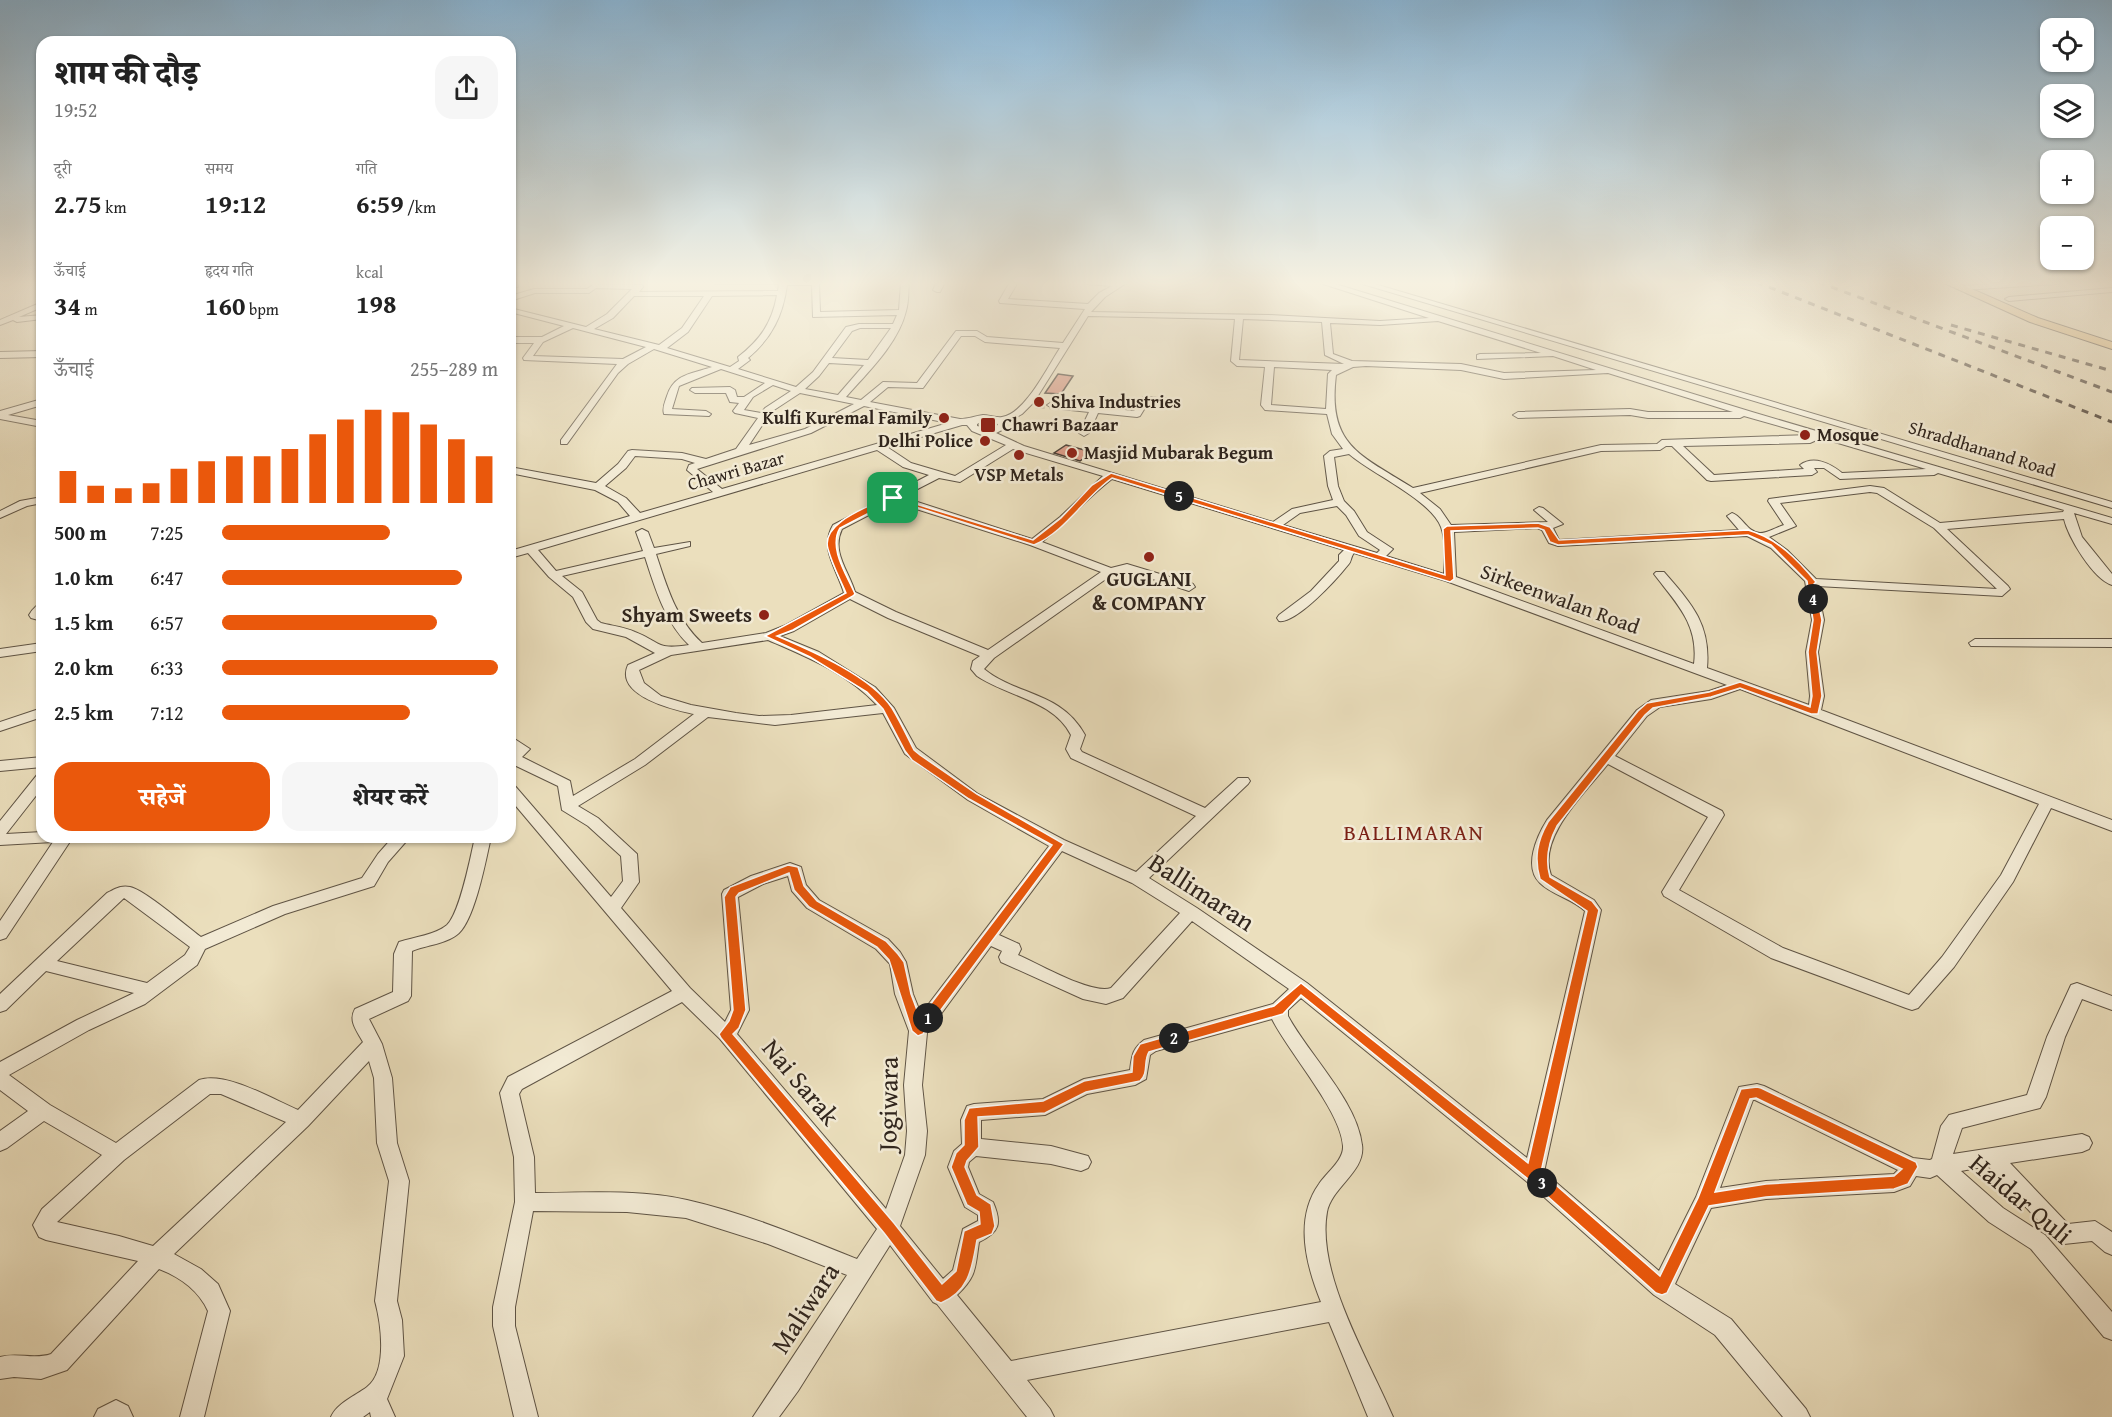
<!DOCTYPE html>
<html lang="hi">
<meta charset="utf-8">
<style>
:root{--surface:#fff;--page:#f6f6f6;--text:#222;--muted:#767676;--accent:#ea580c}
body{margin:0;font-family:"Gentium Book Plus","Noto Serif Devanagari",serif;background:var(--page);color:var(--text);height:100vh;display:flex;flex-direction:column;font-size:22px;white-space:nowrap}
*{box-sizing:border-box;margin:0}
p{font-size:20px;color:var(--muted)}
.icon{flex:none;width:33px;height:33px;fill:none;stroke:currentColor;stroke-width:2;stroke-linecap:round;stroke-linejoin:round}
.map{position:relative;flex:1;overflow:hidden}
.sheet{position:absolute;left:36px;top:36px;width:480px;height:807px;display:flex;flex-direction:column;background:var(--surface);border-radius:18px;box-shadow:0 2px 4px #0004}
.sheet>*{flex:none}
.tools{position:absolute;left:2040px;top:18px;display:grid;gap:12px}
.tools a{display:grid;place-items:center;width:54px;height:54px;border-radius:12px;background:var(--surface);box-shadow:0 2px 4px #0004;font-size:30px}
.pin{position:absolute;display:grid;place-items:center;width:51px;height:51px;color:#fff;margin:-26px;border-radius:12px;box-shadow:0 3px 9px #0006}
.km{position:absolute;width:30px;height:30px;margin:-15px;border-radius:50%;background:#222;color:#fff;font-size:16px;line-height:30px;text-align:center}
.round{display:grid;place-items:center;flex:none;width:63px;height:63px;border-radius:18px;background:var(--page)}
.summary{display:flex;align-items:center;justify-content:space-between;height:102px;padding:0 18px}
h1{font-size:33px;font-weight:800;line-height:45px}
.stats{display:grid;grid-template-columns:repeat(3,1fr);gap:9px;height:102px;padding:6px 18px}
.stats div{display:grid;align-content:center}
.stats b{font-size:26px;font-weight:800}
.stats small{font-size:16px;font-weight:400}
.stats p{font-size:16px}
.chart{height:168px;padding:12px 18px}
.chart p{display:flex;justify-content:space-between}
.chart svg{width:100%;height:108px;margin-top:6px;stroke:var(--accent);stroke-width:6}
.button{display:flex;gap:12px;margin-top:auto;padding:12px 18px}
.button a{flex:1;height:69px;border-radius:18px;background:var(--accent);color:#fff;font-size:24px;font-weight:800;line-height:69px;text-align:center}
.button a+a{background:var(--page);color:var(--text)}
ul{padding:0 18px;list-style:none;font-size:20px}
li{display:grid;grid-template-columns:96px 72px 1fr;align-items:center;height:45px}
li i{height:15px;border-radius:8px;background:var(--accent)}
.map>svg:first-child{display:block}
.building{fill:#d7907b;stroke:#30251d;stroke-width:1.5}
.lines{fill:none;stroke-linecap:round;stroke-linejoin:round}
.minor-tunnel{stroke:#c6ba9d;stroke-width:9;stroke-dasharray:9 4.5;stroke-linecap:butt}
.minor-casing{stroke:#5f5445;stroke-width:2}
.major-casing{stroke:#30251d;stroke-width:2}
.minor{fill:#f2ead4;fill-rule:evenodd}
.major{fill:#e6c07e;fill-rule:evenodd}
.rail{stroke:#30251d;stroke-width:3;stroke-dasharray:7 7;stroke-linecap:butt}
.route{fill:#ea580c;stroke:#fff;stroke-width:1.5;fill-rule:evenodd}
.poi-dot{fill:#8f2418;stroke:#f2ead4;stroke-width:2}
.labels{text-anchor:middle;stroke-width:5;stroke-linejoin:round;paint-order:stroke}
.far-poi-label{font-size:18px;font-weight:bold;fill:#30251d;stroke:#f2ead4;text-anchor:start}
.far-street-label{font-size:18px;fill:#30251d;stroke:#f2ead4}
.poi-label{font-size:21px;font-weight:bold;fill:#30251d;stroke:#f2ead4}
.street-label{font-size:21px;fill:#30251d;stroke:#f2ead4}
.neighbourhood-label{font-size:22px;letter-spacing:1.5px;fill:#7a1f14;stroke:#f2ead4}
.near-street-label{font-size:26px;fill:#30251d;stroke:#f2ead4}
</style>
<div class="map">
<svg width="2112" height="1417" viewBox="0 0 2112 1417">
<rect width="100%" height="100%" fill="#ebdfbd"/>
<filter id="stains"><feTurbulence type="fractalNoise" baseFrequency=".00333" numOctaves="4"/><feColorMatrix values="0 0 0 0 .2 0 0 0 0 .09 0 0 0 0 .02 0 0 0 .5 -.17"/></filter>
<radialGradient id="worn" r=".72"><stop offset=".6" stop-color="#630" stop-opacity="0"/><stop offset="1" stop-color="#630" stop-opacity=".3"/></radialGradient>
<g class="building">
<polygon points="1058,374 1073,376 1061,394 1045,393"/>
<polygon points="1066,445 1092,452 1080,461 1054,453"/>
</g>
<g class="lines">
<polyline class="minor-tunnel" points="1036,404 1052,405"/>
<g class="minor-casing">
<g id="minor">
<path d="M712,282H819L820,312L899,310L901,282H909C908,291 909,301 906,311C898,344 868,372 846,397L861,400L883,382L917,383L956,331H977L987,337L1063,343L1085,309L1000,303L999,301L1010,282H1018L1008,299L1088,304L1099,293L1112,286L1087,284L1083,282H1128L1105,297L1091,312L1269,315L1380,321L1429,318L1317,282H1329L1752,412L2112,518V524L2074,513L2082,537L2112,574V585C2093,579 2068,537 2064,519L1947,529L2008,586L2010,589L2002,596L1817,586L1824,620L1818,652L1824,696L1821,710L2112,820V831L2051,808L2013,882L1954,967L1918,1008L1912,1010L1906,1008L1771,958L1664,896L1662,892L1708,817L1608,764C1586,792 1537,837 1551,875L1594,900L1601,910L1544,1172L1659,1271L1696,1197L1739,1087L1757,1084L1764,1086L1913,1158L1930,1160L1932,1159L1941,1126L1949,1115L2027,1095L2047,1037L2071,985L2077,983L2112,996V1010L2082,999L2065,1037L2046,1097L2040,1108L1962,1128L1953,1154L2082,1134L2089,1137L2092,1143L2089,1149L2082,1152L2010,1163L2068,1224L2095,1221L2112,1232V1255L2105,1252L2092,1241L2064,1244L2057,1241L1988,1166L1961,1171L2003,1208L2045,1235L2112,1312V1340L2104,1337L2031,1249L1989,1222L1937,1175L1930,1178L1916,1176L1910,1186L1894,1192L1766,1199L1711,1208L1675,1284L1731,1319L1806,1409L1810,1417H1783L1715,1335L1654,1295L1526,1181L1301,998L1288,1010V1016C1309,1055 1357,1101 1362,1145C1366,1171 1331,1188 1327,1212C1316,1274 1369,1360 1393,1417H1368L1329,1322L1027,1380L1050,1409L1054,1417H1027L937,1304L933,1302L890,1245L798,1391L779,1417H753L847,1275L768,1244L686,1218L627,1212L533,1211L515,1307V1326L538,1417H514L493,1326V1307L515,1202L514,1157L500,1093L508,1077L672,991L510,799V784L515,786L611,897L623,881L621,856L588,826L562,810L558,786L510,763V752L514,749L510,747V736L530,749L522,757L570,781L573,796L635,759L694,714C675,710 614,696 628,665L655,653L626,637L593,629L586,622L573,597L549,577L528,553L510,558V551L630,516L618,502L595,490L510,473V467L596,483L618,464L628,451L632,450L682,453L706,459L736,449L758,418L735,413L733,411L739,403L730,402L726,393H695L690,390L692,388L730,387L735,390L737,397H744L765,383L721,369L679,386L672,409L706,411L711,414L709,416L664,414C662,408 665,402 667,396C674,374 691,374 712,367L654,349L628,364L618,373L567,444H561V440L617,364L524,360L523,358L534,343H510V337H542L564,326L510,312V308L586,327L607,314L632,289L596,288L589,293H535L510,301V296L534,289H587L594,284L642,285L643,287L639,292L778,291L779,284H716ZM787,285H812L813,317L897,315L893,324H859L846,327L813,372L796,387L738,369L750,360L748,358C772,338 783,315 787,285ZM634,296H704L682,328L659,345L594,329L613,318ZM712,296L777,295C772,323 760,340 738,357L739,361L730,367L667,348L688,332ZM1088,316L1235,319L1231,361L1237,366L1265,367L1261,405L1265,410L1327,414L1332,434L1343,449L1330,451L1324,456L1328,486L1333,500L1292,509L1273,522L1024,446L996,433L1006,428V423L1022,414L1034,402ZM1243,319L1322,322L1325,355L1344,364L1239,360ZM1438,321L1541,353L1480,354L1477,355V359L1553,356L1596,370L1504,373L1461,364L1352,361L1333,354L1330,323L1380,325ZM573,328L646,347L623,359L533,356L543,342ZM860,328H891L868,360L832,358L852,331ZM961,336H975L985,342L1060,348C1048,366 1025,414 1002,417C997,418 989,415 983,415C975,416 968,419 960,419L870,402L888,387L923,388ZM829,363L864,365L838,395L805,389L819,376ZM1366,366L1461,370L1504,379L1608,373L1733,412H1648L1630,409L1518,412L1513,415L1518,418L1630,415L1648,418H1740L1744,416L1811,435L1662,440L1657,444L1601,445L1413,488C1361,455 1327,446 1336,375L1353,367ZM1274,367L1332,370L1328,374L1326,409L1271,405ZM773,385L791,391L765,408L761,413L744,410L753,397ZM800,393L854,404L805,429L749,445L771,412ZM864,406L948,423L722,489L697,469L811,433ZM984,421L996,422L998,425L987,428L977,426V424ZM962,425H967L972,431L1006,445L955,476L911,463L887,447ZM1821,438L1926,469L1842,473C1831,464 1814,455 1800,465L1804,469L1714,475L1683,446L1810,443ZM1666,446H1672L1707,480L1711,481L1812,475L1817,472L1814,468H1824L1840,479L1934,475L1938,473L2064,510L2063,512L1940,523L1884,488L1870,486L1769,499L1768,501L1784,525C1777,527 1767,533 1760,533C1748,533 1742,516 1732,513L1727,516L1739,530L1559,540L1553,528L1563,524L1543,508L1539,507L1534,510L1548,522L1451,525L1440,509L1420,493L1601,451L1660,450ZM1013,449L1103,476L1060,517L1032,539L902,497L939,478L960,482ZM877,450L903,467L929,475L833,525C819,549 837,569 844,593L786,625L766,633L702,643C676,619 667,587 656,554L690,546V542L654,548L648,532L642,529L636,532L643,551L556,571L538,550ZM1349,454C1372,474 1431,500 1441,527C1446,541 1445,558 1444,574L1386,556L1393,549L1367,532L1354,511L1344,501L1338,486L1334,457ZM635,456L682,459L695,463L689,465L687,470L713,492L640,513L626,498L605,486L626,468ZM1112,479L1344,550L1339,555V561L1311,591L1279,615L1277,618L1279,621C1296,624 1337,579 1348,565C1352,561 1350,558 1354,553L1446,581L1727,685L1709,691L1651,700L1637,710L1547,820C1537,836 1523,867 1540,883C1552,895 1573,899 1585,911L1527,1158L1307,983L1197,908L1149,878L1248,784L1250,781L1248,778H1238L1205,808L1082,752L1080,749L1085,735C1061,691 1017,696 984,669L994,658L1113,574L1128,571L1189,591L1195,587L1193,584L1127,564L1111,568L1042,542C1067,522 1087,498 1112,479ZM1870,492L1877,493L1934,528L1997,589L1816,579L1787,550L1769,537L1796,526L1780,503ZM894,502L1030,545L1101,572L988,650L896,612L855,592C849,571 831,552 842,529ZM1337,506L1346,515L1359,536L1380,550L1377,553L1283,525L1300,513ZM1537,528L1542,530L1549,543L1558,546L1747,536L1771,548L1805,581L1812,620L1806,652L1810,696L1809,705L1707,668C1711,624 1691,603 1664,572H1656L1654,574C1676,603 1699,624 1694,664L1456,577L1454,532ZM645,557C655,588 665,622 689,645C655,650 663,643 635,632C625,627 612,626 601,623L597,620L582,592L562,576ZM850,599L888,618L980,656L973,661L971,669L977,676C1008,697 1053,700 1071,735L1066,749L1071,758L1196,816L1136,872L1064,840L978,794L916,748L894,708L875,687L819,652L780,636L794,631ZM768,640C807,657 847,673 877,705L791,715L759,716L736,713L691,705L661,696L644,683L639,670L671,655ZM1740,689L2039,804L2001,875L1942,957L1909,995L1783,948L1679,890L1724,815L1722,811L1615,756L1647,716L1660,707L1711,699ZM883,713L905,754L968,800L1049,846L921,1014L913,994L906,962L900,952L888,939L819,900L806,885L801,867L790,863L751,876L724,890L722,894L731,1010L725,1022L690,988L621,908L639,882L637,854L598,818L578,806L645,765L708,717L775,725ZM1062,851L1132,883L1180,913L1111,988C1092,995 1037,963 1018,955L1021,949L1019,944L999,935ZM788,876L792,891L807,908L876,949L890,964L895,994L909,1031L904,1085L907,1131L905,1155L886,1209L737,1034L749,1010L738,897L763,884ZM1192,921L1289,989L1273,1004L1144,1040C1132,1049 1132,1056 1130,1070L1084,1079L1043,1099L974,1104L967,1106L961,1120L962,1144L954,1151L948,1167L965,1207L978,1215V1221L963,1229L953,1270L943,1279L900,1226L925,1155L927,1131L922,1085L927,1033L991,946L1002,951L999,957L1001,962L1083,999L1106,1004L1123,998ZM682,1002L720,1039L877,1229L857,1259C802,1237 745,1213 687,1200C639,1189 584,1193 535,1193L534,1157L519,1094L522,1089ZM1272,1019C1289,1053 1341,1111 1343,1146C1344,1160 1326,1173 1319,1184C1294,1219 1306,1265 1321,1302L1011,1361L957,1295C977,1276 975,1268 979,1242C1000,1232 1002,1223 993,1202L979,1194L968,1167L969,1162L976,1156L1051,1164L1081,1171L1088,1168L1091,1162L1088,1156L1051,1146L981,1139V1120L1045,1115L1087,1094L1135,1085L1146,1079L1150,1055L1156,1051ZM1753,1100H1755L1898,1170L1894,1174L1766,1181L1720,1188Z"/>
<polygon points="937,282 945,282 940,292 937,292 933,290"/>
<polygon points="1356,282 1368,282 2112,502 2112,508"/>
<polygon points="2020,282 2060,282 2056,284 1962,290 1958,288 1962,286"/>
<polygon points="518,283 518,287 510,288 510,284"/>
<polygon points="2112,288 2112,292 2009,301 2005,299 2009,297"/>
<polygon points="42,302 42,307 19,317 42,315 42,319 17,322 13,320 0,325 0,320"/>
<polygon points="42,351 42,357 0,358 0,352"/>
<polygon points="1145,397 1172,399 1177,402 1172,405 1148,403 1140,416 1137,417 1098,413 1089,433 1084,436 1079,433 1089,412 1052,408 1047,405 1052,402 1134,411 1142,398"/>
<polygon points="42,399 42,405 8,415 42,421 42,427 0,419 0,411"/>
<polygon points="42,497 42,503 27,506 0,518 0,511 20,501"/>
<path d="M42,603V621L31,618L29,615C32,610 36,605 42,603Z"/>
<polygon points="1975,639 2112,639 2112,647 1971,646 1969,643"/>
<polygon points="42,643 42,651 0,657 0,649"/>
<polygon points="42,708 42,717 0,731 0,722"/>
<polygon points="42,757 42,767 0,771 0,761"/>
<polygon points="42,773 42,788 6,834 42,832 42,837 73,837 6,938 0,940 0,921 53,842 0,845 0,821 37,775"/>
<path d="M393,837H410L388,862L374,886L285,914L205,949L197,965L145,1004L89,1030L9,1075L50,1105L116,1143L199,1080C226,1071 272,1099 298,1110L363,1042C357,1031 348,1021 355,1009L393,992L394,954L399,942C414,937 435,935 447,925C460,913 471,855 475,837H491C486,860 475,918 459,933C447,944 426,945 412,951L411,996L408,1001L369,1019L382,1044L392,1078L397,1143L409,1181L397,1301L402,1320L404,1356L387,1399L395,1417H371L370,1412L363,1417H331C337,1403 355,1396 367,1387C388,1371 381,1323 375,1301L389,1181L377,1143L374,1078L369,1061L308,1126L174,1254L201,1269L218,1284L230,1311L204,1417H180L208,1311C199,1291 180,1277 159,1269L67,1370L41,1379L14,1377L0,1379V1357C17,1352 34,1360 51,1354L138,1261L46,1240L39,1237L33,1225L42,1209L102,1155L44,1121L7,1148L0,1151V1131L28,1111L0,1090V1062L77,1020L134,993L46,971L6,1010L0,1012V994L107,893C115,889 121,885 130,887C145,890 186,926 201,937L273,906L362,878L378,854ZM124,898L190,947L185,955L147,983L57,961ZM210,1094H221L286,1122L153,1246L119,1236L57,1222L124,1160Z"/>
<polygon points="116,1400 128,1406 133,1417 94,1417 98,1409"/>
</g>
</g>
<g class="major-casing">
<polygon id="major" points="1942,282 1956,282 2038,318 2112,342 2112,349 2030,322"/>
</g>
<use href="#minor" class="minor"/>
<use href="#major" class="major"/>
<g class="rail">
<polyline points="1756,282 2112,422"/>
<polyline points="1818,282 2112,392"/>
<polyline points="1951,325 2112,371"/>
</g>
</g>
<linearGradient id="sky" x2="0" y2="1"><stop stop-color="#8ab6d6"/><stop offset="0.59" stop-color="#f6f1e1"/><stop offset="1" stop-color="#f6f1e1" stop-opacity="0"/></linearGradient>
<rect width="2112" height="480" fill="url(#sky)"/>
<path class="route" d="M1111,473L1445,575L1443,529L1447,526L1538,523L1550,527L1559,540L1748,530C1777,538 1798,560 1816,582L1814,584L1822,620L1817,652L1822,696L1818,714H1811L1740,688L1711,697L1653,708L1645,715L1557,826C1548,843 1545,859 1550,877L1592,901L1599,910L1541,1172L1660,1276L1698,1198L1741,1089L1757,1087L1761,1088L1916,1162L1918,1167L1908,1184L1894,1189L1766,1197L1709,1206L1667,1293L1662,1295L1656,1293L1528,1179L1301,995L1283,1014L1149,1052C1143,1062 1149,1073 1140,1081L1086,1092L1045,1113L978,1117L979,1147L967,1161L965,1167L977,1195L991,1204L995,1226L992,1234L977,1240C972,1267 970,1291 941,1303L936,1301L884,1233L721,1038L719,1034L729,1021L733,1010L724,897L730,887L788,865L798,867L804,886L817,901L886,941L898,954L904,962L911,994L920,1018L1052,845L969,799L912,760L905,751L883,709L867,692L810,657L765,636L846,593C840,579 832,564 828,549C820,522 871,506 890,496L1033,540L1061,518L1092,485ZM1112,478L1450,582L1454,579L1451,531L1538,528L1544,530L1550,542L1558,545L1748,535L1771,545L1807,581L1813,620L1808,652L1812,696L1810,707L1740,682L1709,692L1647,703L1638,711L1548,822C1537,841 1534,858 1540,879L1587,911L1528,1163L1301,983L1274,1006L1140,1044L1133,1056L1132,1072L1084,1081L1043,1101L969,1108L964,1120V1145L956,1153L951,1167L967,1205L979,1212L980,1224L964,1231L956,1271L942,1284L894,1223L733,1034L739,1028L746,1010L736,897L739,893L789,873L794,890L809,907L877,947L889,960L912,1031L918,1036L923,1034L1064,844L977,794L920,755L914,750C907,736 900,721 892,708C871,676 812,651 777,636L793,630L853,596L855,594C847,575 828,548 840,528L894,500L1034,545C1065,532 1085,497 1112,478ZM1756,1098L1902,1169L1894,1176L1766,1184L1715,1192L1750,1099Z"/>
<g class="poi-dot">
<circle cx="1039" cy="402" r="6"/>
<circle cx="944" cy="418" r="6"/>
<rect x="980" y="417" width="16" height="16" rx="3"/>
<circle cx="1805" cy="435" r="6"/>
<circle cx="985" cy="441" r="6"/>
<circle cx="1072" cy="453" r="6"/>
<circle cx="1019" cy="455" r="6"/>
<circle cx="1149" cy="557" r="6"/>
<circle cx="764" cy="615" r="6"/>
</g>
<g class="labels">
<g class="far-poi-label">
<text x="1051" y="408">Shiva Industries</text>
<text x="932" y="424" text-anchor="end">Kulfi Kuremal Family</text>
<text x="1002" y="431">Chawri Bazaar</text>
<text x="1817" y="441">Mosque</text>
<text x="973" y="447" text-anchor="end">Delhi Police</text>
<text x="1084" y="459">Masjid Mubarak Begum</text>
<text x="1019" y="481" text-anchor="middle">VSP Metals</text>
</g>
<g class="far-street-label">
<text transform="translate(1982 449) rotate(17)" y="6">Shraddhanand Road</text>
<text transform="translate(736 471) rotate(-16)" y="6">Chawri Bazar</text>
</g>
<g class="poi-label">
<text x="1149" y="586">GUGLANI<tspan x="1149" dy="24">&amp; COMPANY</tspan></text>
<text x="752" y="622" text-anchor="end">Shyam Sweets</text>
</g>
<g class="street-label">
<text transform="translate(1560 599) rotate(20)" y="7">Sirkeenwalan Road</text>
</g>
<g class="neighbourhood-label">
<text x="1414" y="840">BALLIMARAN</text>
</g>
<g class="near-street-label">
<text transform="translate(1202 892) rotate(33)" y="9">Ballimaran</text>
<text transform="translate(801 1082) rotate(50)" y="9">Nai Sarak</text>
<text transform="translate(888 1104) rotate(-89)" y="9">Jogiwara</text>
<text transform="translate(2021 1199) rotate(40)" y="9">Haidar Quli</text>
<text transform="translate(805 1308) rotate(-57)" y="9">Maliwara</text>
</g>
</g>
<rect width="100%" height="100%" filter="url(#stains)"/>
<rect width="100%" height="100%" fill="url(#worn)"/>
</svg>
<div class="tools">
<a><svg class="icon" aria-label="locate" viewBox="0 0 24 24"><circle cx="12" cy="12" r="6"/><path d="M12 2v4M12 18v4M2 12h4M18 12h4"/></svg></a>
<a><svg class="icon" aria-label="layers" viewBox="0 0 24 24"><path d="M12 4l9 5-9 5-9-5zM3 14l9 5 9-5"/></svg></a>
<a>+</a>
<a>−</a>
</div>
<div class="pin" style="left:893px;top:498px;background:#1e9e55"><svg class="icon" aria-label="arrive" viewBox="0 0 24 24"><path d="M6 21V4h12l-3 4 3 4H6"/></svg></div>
<b class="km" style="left:928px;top:1018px">1</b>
<b class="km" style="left:1174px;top:1038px">2</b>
<b class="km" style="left:1542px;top:1183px">3</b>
<b class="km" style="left:1813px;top:599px">4</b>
<b class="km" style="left:1179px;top:496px">5</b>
<section class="sheet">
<div class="summary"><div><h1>शाम की दौड़</h1><p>19:52</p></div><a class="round"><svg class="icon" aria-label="share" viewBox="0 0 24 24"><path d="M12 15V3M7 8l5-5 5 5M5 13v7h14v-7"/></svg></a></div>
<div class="stats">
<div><p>दूरी</p><b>2.75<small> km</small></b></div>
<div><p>समय</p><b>19:12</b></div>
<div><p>गति</p><b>6:59<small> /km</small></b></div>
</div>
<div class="stats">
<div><p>ऊँचाई</p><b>34<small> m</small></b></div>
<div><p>हृदय गति</p><b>160<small> bpm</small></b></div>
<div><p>kcal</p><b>198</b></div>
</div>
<div class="chart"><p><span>ऊँचाई</span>255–289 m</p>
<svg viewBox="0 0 160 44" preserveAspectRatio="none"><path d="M5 44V31M15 44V37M25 44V38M35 44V36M45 44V30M55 44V27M65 44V25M75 44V25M85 44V22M95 44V16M105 44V10M115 44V6M125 44V7M135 44V12M145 44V18M155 44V25"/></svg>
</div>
<ul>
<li><b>500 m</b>7:25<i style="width:61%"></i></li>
<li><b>1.0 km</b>6:47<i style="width:87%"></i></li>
<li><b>1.5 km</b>6:57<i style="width:78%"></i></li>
<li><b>2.0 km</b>6:33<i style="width:100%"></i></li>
<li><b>2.5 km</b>7:12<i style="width:68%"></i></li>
</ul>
<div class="button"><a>सहेजें</a><a>शेयर करें</a></div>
</section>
</div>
